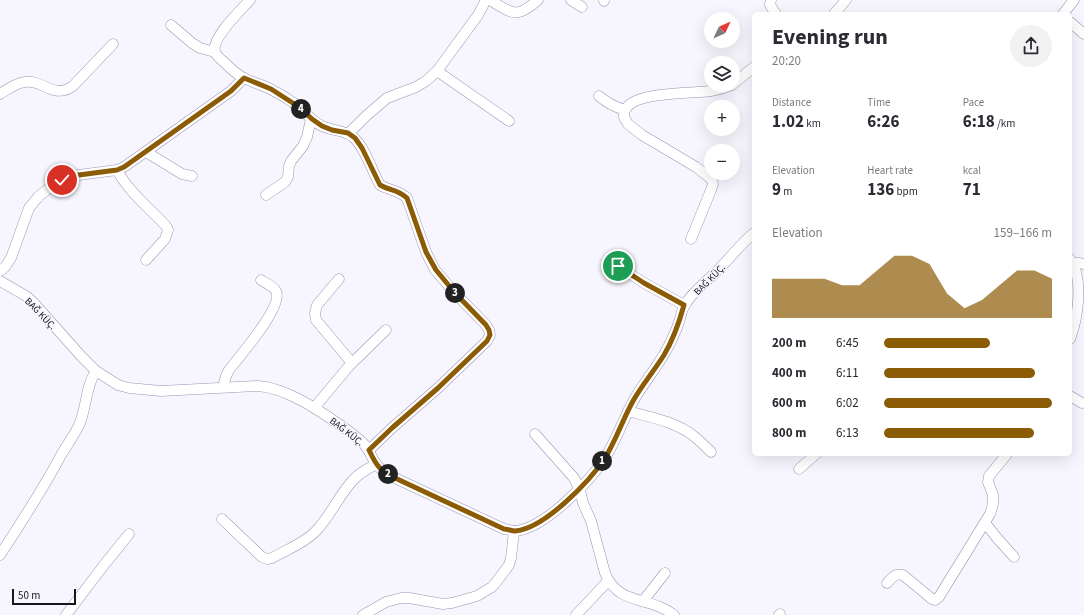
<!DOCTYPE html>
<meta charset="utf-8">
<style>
:root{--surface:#fff;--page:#f2f2f3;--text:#2b2b33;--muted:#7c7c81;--accent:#8c5b05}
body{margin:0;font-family:"Source Sans 3",sans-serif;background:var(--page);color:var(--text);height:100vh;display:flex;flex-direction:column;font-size:15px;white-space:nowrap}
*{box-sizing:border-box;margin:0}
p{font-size:13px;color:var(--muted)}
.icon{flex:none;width:22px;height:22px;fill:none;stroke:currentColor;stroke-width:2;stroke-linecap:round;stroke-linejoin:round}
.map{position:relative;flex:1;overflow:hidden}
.side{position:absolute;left:752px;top:12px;width:320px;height:444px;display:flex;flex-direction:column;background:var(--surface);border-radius:6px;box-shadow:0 4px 16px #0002}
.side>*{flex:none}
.needle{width:26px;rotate:46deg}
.buttons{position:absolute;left:704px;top:12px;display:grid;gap:8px}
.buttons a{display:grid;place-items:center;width:36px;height:36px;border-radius:50%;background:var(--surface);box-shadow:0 4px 16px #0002;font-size:20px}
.scale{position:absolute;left:12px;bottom:10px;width:64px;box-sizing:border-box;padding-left:4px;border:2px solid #191622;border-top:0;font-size:11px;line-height:14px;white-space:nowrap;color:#191622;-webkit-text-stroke:3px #f7f5fd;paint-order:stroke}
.pin{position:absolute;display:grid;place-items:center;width:34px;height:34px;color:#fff;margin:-17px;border:2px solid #fff;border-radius:50%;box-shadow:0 1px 4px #0007}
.km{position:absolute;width:20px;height:20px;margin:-10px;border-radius:50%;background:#222;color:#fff;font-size:11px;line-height:20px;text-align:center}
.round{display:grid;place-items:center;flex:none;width:42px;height:42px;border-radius:21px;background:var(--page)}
.overview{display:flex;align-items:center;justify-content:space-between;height:68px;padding:0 20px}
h1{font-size:22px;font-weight:700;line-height:30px}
.stats{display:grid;grid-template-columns:repeat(3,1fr);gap:6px;height:68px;padding:4px 20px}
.stats div{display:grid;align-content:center}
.stats b{font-size:17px;font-weight:700}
.stats small{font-size:11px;font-weight:400}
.stats p{font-size:11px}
.chart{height:112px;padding:8px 20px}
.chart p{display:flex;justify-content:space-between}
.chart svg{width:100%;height:72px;margin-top:4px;fill:var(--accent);opacity:.7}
ul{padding:0 20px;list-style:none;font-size:13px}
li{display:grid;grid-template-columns:64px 48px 1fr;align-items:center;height:30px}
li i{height:10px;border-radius:5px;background:var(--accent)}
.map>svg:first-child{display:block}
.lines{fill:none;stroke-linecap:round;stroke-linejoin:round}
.minor-casing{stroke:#9c93b4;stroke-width:11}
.minor{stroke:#fff;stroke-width:10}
.route-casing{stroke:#fff;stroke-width:8}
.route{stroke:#8c5b05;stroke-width:5}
.labels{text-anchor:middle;stroke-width:3;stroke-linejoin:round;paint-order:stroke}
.street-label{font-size:10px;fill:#191622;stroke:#f7f5fd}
</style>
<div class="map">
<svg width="1084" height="615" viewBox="0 0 1084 615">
<rect width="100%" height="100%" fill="#f7f5fd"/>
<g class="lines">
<g class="minor-casing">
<g id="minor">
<path d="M250,0C241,10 211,38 215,52C217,57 222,60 225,63C231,69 237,75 244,78C253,83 264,85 272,90C282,95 292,101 301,109C307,115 313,122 322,126C332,131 345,130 353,137C365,147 372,171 380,185C390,191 397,189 407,198L426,252L435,270L455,293L486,325L489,330L490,335L487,341L438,388L392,428L369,450"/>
<path d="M490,0C513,14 516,19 538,0"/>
<polyline points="571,0 582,7"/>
<polyline points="771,0 770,5 776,14"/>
<polyline points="604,1 604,0"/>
<polyline points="834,14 846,0"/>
<polyline points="1063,14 1074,0"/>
<polyline points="1070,22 1084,34"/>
<polyline points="171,25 192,43 200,48 215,52"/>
<polyline points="437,71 509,121"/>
<polyline points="733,84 754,67"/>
<path d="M0,94C8,89 16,83 25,82C43,79 53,100 73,86L113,44"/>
<path d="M599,96C607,103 615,107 625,110"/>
<polyline points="349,133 366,116 387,98 416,87 426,81 437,71 478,15 486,0"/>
<polyline points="146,152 182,174 192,176"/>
<path d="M117,170C128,191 150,209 166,226L168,230L165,239L146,260"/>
<polyline points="266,195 285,182 288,177 289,166 291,161 303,146 307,137 311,119"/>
<path d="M691,239L711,190L713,184L712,180L709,177L696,167L642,135L628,124L624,117C624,114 624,112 625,110C634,91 691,94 711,91C718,90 725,88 732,85"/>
<path d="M1070,259C1084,278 1078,318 1070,339"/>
<polyline points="1073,263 1079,263 1084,264"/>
<polyline points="618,266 644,283 684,305"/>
<polyline points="0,271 5,267 11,258 29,208 39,196 52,186 62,180 71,176 117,170 124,167 231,91 244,78"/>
<polyline points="339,279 317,305 315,313 316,320 352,363"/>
<path d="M0,281L26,296L33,302L81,356L96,371L118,385L129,388L161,391L258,386C287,388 320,411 343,427C350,432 357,437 363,443C369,449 371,457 376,464C380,470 388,474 395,478L504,529C507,529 512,531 515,531C544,529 590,481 605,458C617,439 624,417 635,398C647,378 663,360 672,339C675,333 678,326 680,319C681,315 682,309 685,305C691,293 704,284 714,274C728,261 739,245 754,233"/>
<path d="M223,387L226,376L229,370C239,357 284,306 276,291C274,287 266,283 261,280"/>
<polyline points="1070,396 1082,403"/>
<polyline points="314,408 349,366 386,330"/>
<path d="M628,411C650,417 677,422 695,437C701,442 706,447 711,452"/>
<path d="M535,434L574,478L580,490L583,503L591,521L605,573C618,606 650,596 674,615"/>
<polyline points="799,469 816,454"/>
<path d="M222,519L262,557L267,559L272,558C286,550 303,544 315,532C331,516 339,494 355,478C361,472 369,468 376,464"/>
<polyline points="986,524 997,538 1014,557"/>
<path d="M0,555C21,523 42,491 60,457C66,446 74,436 79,425C87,408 85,387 96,371"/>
<path d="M887,583C892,578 895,573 903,575L932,599L935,600L939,597L990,514L993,504V495L988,482L989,476L1007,454"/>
<polyline points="643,601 665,573"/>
<polyline points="66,615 104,565 129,534"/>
<polyline points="363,615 386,602 401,598 409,598 443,604 452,603 477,596 492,587 497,581 509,565 511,558 514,531"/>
<polyline points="576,615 608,581"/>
<polyline points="779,615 780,614"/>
</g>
</g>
<use href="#minor" class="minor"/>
</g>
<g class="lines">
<g class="route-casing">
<path id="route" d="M62,180L71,176L117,170L124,167L231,91L244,78L271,89L299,107L312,119L322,126L332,130L348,133L355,138L362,148L380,185C390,191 397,189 407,198L426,252L436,270L455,293L486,325L489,330L490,335L487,341L438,388L392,428L369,450C377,467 379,469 395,478L504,529C507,529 512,531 515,531C544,529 590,481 605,458C616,440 623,419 633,401C642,385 654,371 664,355C673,340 679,323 684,305L644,283L618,266"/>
</g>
<use href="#route" class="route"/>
</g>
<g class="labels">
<g class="street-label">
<text transform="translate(709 279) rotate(-45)" y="4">BAĞ KÜÇ.</text>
<text transform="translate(41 313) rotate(46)" y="4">BAĞ KÜÇ.</text>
<text transform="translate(347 431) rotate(38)" y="4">BAĞ KÜÇ.</text>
</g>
</g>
</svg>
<div class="buttons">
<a><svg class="needle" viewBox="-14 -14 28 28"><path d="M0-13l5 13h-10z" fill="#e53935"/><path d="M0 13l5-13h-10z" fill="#7c7c81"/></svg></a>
<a><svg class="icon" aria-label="layers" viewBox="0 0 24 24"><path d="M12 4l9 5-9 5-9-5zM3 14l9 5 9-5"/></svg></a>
<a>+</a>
<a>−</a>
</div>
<div class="scale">50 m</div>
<div class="pin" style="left:618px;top:266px;background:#1e9e55"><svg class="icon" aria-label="arrive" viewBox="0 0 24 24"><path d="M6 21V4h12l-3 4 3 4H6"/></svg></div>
<div class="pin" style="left:62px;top:180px;background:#d93025"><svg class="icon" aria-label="check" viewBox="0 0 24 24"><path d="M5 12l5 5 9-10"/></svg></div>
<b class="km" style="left:602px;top:461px">1</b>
<b class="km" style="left:388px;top:474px">2</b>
<b class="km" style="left:455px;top:293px">3</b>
<b class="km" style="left:301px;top:109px">4</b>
<section class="side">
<div class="overview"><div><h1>Evening run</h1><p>20:20</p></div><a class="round"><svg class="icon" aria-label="share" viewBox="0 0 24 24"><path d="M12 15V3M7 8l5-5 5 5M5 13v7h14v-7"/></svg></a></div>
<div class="stats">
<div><p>Distance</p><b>1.02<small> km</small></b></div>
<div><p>Time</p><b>6:26</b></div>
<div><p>Pace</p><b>6:18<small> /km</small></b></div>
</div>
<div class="stats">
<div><p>Elevation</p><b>9<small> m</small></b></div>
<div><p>Heart rate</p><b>136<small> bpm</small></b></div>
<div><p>kcal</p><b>71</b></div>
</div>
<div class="chart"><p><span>Elevation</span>159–166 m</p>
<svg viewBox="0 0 160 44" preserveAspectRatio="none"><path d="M0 44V20L10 20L20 20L30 20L40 24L50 24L60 15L70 6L80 6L90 11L100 29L110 38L120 33L130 24L140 15L150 15L160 20V44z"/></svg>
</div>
<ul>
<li><b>200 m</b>6:45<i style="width:63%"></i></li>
<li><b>400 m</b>6:11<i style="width:90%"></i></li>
<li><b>600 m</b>6:02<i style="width:100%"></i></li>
<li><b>800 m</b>6:13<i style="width:89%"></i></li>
</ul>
</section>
</div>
